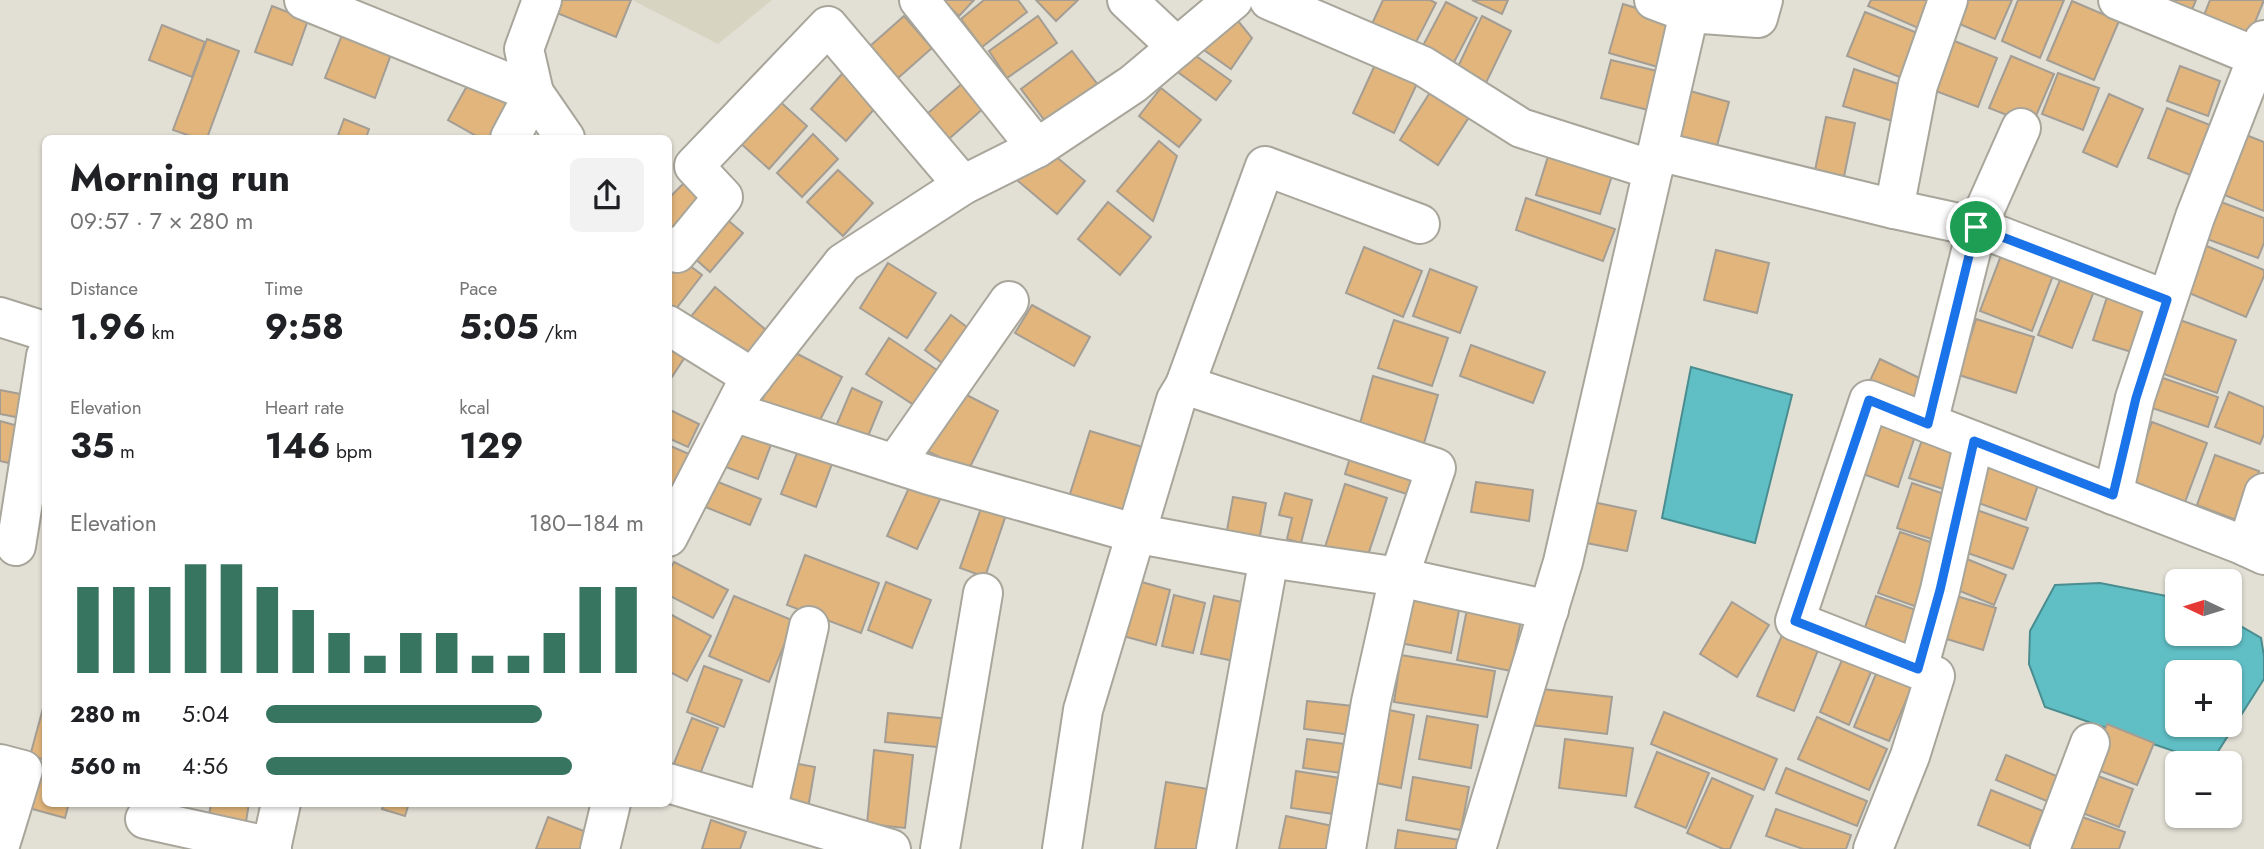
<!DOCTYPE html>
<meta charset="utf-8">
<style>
:root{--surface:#fff;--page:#f2f2f2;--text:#202124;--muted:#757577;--accent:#387561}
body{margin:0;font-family:Jost,sans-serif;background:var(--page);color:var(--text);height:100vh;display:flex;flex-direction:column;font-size:26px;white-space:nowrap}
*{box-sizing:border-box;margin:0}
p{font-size:23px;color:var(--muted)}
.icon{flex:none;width:38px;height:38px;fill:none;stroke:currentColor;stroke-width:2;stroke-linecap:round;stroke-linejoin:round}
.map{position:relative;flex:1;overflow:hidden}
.details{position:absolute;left:42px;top:135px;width:630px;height:672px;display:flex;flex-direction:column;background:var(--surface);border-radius:10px;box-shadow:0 2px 5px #0004}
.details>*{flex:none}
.needle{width:46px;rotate:274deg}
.controls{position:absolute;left:2165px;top:569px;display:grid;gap:14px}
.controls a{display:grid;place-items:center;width:77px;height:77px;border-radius:10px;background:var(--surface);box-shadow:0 2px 5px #0004;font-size:35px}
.pin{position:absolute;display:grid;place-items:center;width:60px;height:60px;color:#fff;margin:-30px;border:4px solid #fff;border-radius:50%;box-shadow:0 2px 7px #0007}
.round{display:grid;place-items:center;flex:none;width:74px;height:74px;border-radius:10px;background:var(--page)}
.summary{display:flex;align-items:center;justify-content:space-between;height:119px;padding:0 28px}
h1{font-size:38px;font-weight:700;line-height:52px}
.figures{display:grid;grid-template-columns:repeat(3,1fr);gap:10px;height:119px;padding:7px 28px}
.figures div{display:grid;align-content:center}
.figures b{font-size:35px;font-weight:700}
.figures small{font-size:19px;font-weight:400}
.figures p{font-size:19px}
.chart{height:196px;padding:14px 28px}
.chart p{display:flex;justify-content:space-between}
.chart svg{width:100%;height:126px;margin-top:7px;stroke:var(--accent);stroke-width:6}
ul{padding:0 28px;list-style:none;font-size:23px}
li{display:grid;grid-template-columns:112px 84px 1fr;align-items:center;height:52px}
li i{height:18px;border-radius:9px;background:var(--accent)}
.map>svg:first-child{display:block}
.built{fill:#d8d4c2}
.water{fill:#60bfc5;stroke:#4a8d90;stroke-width:2;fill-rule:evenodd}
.building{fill:#e1b57c;stroke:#a49d94;stroke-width:2}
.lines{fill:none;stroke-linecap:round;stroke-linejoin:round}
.minor-casing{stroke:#a8a59b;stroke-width:42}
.minor{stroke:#fff;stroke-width:38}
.route-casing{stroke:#fff;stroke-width:14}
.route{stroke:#1a73e8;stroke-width:9}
</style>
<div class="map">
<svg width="2264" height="849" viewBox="0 0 2264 849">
<rect width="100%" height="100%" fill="#e2e0d5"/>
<polygon class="built" points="632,0 772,0 718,44"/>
<g class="water">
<polygon points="1691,367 1792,395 1755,543 1662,518"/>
<path d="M2100,583L2177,598V634H2230V620L2261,638L2264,656V679L2217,753L2191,757L2045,707L2029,664L2030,631L2055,585ZM2177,672H2230V724H2177Z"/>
</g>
<g class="building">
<polygon points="556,0 631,0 616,37 552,11"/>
<polygon points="942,0 974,0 959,16"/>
<polygon points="984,0 1018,0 1027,12 982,47 961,19"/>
<polygon points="1036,0 1078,0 1056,21"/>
<polygon points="1383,0 1430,0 1436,3 1413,48 1371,26"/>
<polygon points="1472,0 1508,0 1502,14"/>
<polygon points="1871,0 1939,0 1925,31 1868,6"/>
<polygon points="1959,0 2012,0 1995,39 1950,20"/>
<polygon points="2018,0 2064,0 2040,58 2002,41"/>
<polygon points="2149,0 2196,0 2189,17"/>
<polygon points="2210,0 2264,0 2247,42 2201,23"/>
<polygon points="2072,1 2119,21 2094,80 2047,60"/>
<polygon points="1446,2 1477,18 1450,70 1419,53"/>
<polygon points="1623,4 1672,19 1658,67 1609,53"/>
<polygon points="272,6 308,20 292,65 255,52"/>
<polygon points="1865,12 1920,34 1902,78 1847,56"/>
<polygon points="904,16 932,48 889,86 861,54"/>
<polygon points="1038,16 1057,43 1007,78 989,51"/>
<polygon points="1234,16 1252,38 1231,69 1194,43"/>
<polygon points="1482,16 1511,31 1484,87 1455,73"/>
<polygon points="162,25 205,42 192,77 149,60"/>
<polygon points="344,30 393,49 375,98 325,78"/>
<polygon points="207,39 239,51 207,138 196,138 173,130"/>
<polygon points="1952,40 1997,58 1978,107 1933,90"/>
<polygon points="1072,51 1102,90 1051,129 1021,89"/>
<polygon points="1189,51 1231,81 1216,100 1175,70"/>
<polygon points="1379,56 1421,75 1394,133 1353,113"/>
<polygon points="2011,56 2054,74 2032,125 1989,108"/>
<polygon points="1611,60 1657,71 1648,110 1601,98"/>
<polygon points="849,66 884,98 846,141 811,109"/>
<polygon points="2180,66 2220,81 2208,116 2167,101"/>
<polygon points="1854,69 1910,88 1899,123 1843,106"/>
<polygon points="2058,73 2099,88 2083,130 2042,114"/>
<polygon points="972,75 994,99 942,145 920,120"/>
<polygon points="472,77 515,103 495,138 480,138 448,120"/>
<polygon points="1436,83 1475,108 1438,165 1400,140"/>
<polygon points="1161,88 1201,120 1179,147 1139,116"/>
<polygon points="1683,89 1729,102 1715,153 1669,140"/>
<polygon points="2109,94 2143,109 2117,167 2083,152"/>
<polygon points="776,98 807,126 769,169 738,141"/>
<polygon points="2167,108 2210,125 2190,175 2148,158"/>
<polygon points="1826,117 1855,123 1842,186 1813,180"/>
<polygon points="344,119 369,129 366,138 337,138"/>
<polygon points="2241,133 2264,142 2264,211 2217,192"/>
<polygon points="813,134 838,159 802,197 777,173"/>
<polygon points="1159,141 1177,156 1153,221 1117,191"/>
<polygon points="1550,150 1614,169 1600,214 1536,195"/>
<polygon points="1053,154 1085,181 1057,214 1011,175"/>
<polygon points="838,170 873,203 843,236 807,202"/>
<polygon points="690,177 715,202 668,234 668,199"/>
<polygon points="1526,198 1615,229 1603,261 1516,230"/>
<polygon points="2213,199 2264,218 2264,243 2258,258 2199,236"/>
<polygon points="1108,202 1151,237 1120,275 1078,239"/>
<polygon points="716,210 743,233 710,272 683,248"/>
<polygon points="2202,244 2264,270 2264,276 2246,317 2182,290"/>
<polygon points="2005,245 2057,265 2032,331 1980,311"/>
<polygon points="1364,247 1422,271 1403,317 1346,293"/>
<polygon points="668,249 702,275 669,318 668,318"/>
<polygon points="1716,250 1769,263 1757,313 1704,300"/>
<polygon points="888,263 936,293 907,338 860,308"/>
<polygon points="2066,265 2099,278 2072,348 2038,335"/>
<polygon points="1430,269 1477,287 1460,333 1413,316"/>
<polygon points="715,287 772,335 745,368 688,320"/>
<polygon points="2109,291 2154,306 2138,354 2093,340"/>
<polygon points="1032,305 1090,337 1074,366 1015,333"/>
<polygon points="951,315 976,334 950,369 925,350"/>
<polygon points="1976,319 2034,337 2016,393 1959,375"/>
<polygon points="1394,320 1448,338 1432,386 1378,368"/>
<polygon points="2180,320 2236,340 2217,393 2161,373"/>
<polygon points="668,337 689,351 668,383"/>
<polygon points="889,338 937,370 914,405 866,374"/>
<polygon points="1471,345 1545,372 1533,403 1460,376"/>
<polygon points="788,349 842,377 815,430 761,402"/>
<polygon points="1880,359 1932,384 1920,410 1868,385"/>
<polygon points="1373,376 1438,395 1420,457 1356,438"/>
<polygon points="2163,378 2218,397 2208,427 2152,408"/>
<polygon points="852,388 882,402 862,451 831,438"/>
<polygon points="955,389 998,411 968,471 925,450"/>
<polygon points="0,390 26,395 21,418 0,414"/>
<polygon points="2229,392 2264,407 2264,434 2260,444 2215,427"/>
<polygon points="668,409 699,424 688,447 668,438"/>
<polygon points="1874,415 1917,430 1898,487 1855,471"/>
<polygon points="0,421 18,426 9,463 0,461"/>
<polygon points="740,421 775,434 758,479 723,466"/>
<polygon points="2152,422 2207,443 2185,502 2129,481"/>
<polygon points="1090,431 1149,449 1127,519 1068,500"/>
<polygon points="1924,434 1967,450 1953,492 1909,478"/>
<polygon points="668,445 696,457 681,490 668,485"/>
<polygon points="799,448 833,461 816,507 781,494"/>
<polygon points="1353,448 1427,473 1419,498 1345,474"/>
<polygon points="2215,455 2259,471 2241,522 2197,505"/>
<polygon points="1984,462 2039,482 2026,520 1970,500"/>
<polygon points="708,478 761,499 750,525 698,504"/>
<polygon points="913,479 943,493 917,549 887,536"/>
<polygon points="1476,482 1533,490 1529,521 1471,512"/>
<polygon points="1912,483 1956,498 1941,542 1897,528"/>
<polygon points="1345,484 1387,498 1366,561 1325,547"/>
<polygon points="1285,493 1312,500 1301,543 1287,539 1292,518 1279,515"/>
<polygon points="985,497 1009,506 985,577 960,568"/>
<polygon points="1233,497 1266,503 1258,546 1225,541"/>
<polygon points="1574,498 1636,511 1627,551 1566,539"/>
<polygon points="1974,509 2028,528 2013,569 1959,550"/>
<polygon points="1900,532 1942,546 1920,608 1878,593"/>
<polygon points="805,555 879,583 861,633 787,605"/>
<polygon points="1962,557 2006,575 1994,605 1950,587"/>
<polygon points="674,562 728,590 713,618 668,595 668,573"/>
<polygon points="1131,579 1170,590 1156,645 1116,634"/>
<polygon points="886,582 931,600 912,648 868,630"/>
<polygon points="1404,594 1460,605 1451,653 1395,642"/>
<polygon points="1950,594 1996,608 1983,650 1937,636"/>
<polygon points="1174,595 1205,603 1193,653 1162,646"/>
<polygon points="734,596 794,621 769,682 709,656"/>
<polygon points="1214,596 1247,603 1234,661 1201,654"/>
<polygon points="1876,596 1919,611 1905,651 1862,636"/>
<polygon points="1732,602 1769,625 1737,677 1700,654"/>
<polygon points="1468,604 1522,616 1511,671 1457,660"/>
<polygon points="668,613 711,636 687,681 668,671"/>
<polygon points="1782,635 1818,650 1794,711 1757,696"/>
<polygon points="1847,648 1876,660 1849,725 1820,712"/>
<polygon points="1401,655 1495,671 1487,717 1394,702"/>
<polygon points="704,666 742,680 724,727 687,712"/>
<polygon points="1878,669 1913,684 1889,741 1854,727"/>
<polygon points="1524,687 1612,697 1607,734 1521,724"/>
<polygon points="45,701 46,701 46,760 30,756"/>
<polygon points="1307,701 1362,707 1359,736 1304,729"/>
<polygon points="1374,707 1414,715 1401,788 1361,780"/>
<polygon points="1664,712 1777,759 1764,790 1651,744"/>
<polygon points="888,713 950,719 947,748 885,742"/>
<polygon points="1427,716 1478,725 1471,768 1419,759"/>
<polygon points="1817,717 1887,749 1869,790 1798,759"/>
<polygon points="692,718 718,728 695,787 669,776"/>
<polygon points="2107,724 2154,743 2137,785 2090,767"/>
<polygon points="1307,739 1360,746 1356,775 1303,768"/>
<polygon points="1565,739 1633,748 1626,796 1559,788"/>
<polygon points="874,750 913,755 905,828 867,824"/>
<polygon points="1657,752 1709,773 1686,828 1635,807"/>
<polygon points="2006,755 2059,777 2049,802 1996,780"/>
<polygon points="788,762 815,767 807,814 779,808"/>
<polygon points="29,766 46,771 46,803 69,803 65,818 18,805"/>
<polygon points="1786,768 1867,801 1857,826 1776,793"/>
<polygon points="1296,771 1353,780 1348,816 1291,808"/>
<polygon points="2090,773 2133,789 2119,827 2077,811"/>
<polygon points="1413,777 1469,787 1461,830 1406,820"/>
<polygon points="1712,778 1753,796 1730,849 1723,849 1687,833"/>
<polygon points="1166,782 1214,790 1204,849 1155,849"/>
<polygon points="1991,790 2043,811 2029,846 1978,825"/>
<polygon points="211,803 249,803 245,828 208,822"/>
<polygon points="384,803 409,803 405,816 382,809"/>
<polygon points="1776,809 1851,835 1846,849 1803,849 1766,836"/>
<polygon points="2071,813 2125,832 2119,849 2059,849"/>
<polygon points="1286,816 1342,828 1338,849 1279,849"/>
<polygon points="548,817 589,833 583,849 536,849"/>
<polygon points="711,820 746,832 740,849 702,849"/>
<polygon points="1398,830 1460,840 1459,849 1395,849"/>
</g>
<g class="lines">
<g class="minor-casing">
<g id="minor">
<polyline points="304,0 534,93 565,138"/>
<polyline points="919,0 1037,148"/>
<polyline points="1127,0 1177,47"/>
<polyline points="1269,0 1423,66 1521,128 1653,170"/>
<polyline points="1654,0 1689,13"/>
<polyline points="2118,0 2257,57"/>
<polyline points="510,138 534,93 524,49 542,0"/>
<polyline points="1658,151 1894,209 1977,227 2167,300"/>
<polyline points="1894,209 1918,85 1948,0"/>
<polyline points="668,246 677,253 723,197 694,166 828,26 963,185"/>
<polyline points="0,317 41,330 46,334"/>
<polyline points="668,325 753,378"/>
<polyline points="1185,385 1436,468 1399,577 1371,702 1346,849"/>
<polyline points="733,412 929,475 1134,533 1269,558 1399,577 1549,610"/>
<polyline points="1928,423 1977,227 2021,128"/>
<polyline points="895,464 1009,301"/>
<polyline points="2113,495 2135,398 2195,217 2264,40"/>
<polyline points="668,537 744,389 843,263 963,185 1037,148 1133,84 1233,0"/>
<polyline points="16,546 46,356"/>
<polyline points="2247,547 2264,493"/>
<polyline points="1918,669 1940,590 1974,441"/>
<polyline points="0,764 23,770 0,845"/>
<polyline points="668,783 891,849"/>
<polyline points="767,812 809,626"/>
<polyline points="145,819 272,847"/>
<polyline points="271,849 281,803"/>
<polyline points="600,849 611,803"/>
<polyline points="940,849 983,593"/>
<polyline points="1062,849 1083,710 1176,400 1185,385 1265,166 1420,224"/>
<polyline points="1216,849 1269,558"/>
<polyline points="1476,849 1563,562 1689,13 1758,18 1763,0"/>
<polyline points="1873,849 1910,756 1935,676 1795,621 1869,400 2240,544 2264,555"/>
<polyline points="2050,849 2090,743"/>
</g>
</g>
<use href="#minor" class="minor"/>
</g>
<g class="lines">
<g class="route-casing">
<polygon id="route" points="1976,227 2167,300 2136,398 2113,495 1974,441 1940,590 1918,669 1795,621 1869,400 1928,424"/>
</g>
<use href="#route" class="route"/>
</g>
</svg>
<div class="controls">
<a><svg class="needle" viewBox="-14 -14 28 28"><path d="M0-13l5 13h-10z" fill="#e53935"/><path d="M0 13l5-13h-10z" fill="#757577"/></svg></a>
<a>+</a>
<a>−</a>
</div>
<div class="pin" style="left:1976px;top:227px;background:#1e9e55"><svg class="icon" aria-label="arrive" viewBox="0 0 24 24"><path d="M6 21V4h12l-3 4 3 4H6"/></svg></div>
<section class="details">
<div class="summary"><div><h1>Morning run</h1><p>09:57 · 7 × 280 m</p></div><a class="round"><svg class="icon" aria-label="share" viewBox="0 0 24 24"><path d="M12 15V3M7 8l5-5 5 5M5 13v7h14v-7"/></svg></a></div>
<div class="figures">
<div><p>Distance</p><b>1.96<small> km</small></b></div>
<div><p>Time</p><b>9:58</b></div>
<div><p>Pace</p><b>5:05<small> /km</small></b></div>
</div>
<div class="figures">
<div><p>Elevation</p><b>35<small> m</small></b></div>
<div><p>Heart rate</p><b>146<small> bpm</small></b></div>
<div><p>kcal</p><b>129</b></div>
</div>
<div class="chart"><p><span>Elevation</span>180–184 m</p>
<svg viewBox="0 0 160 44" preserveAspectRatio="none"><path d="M5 44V14M15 44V14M25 44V14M35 44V6M45 44V6M55 44V14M65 44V22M75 44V30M85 44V38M95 44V30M105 44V30M115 44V38M125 44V38M135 44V30M145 44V14M155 44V14"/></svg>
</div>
<ul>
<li><b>280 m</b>5:04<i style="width:73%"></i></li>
<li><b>560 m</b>4:56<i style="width:81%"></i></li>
</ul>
</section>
</div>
